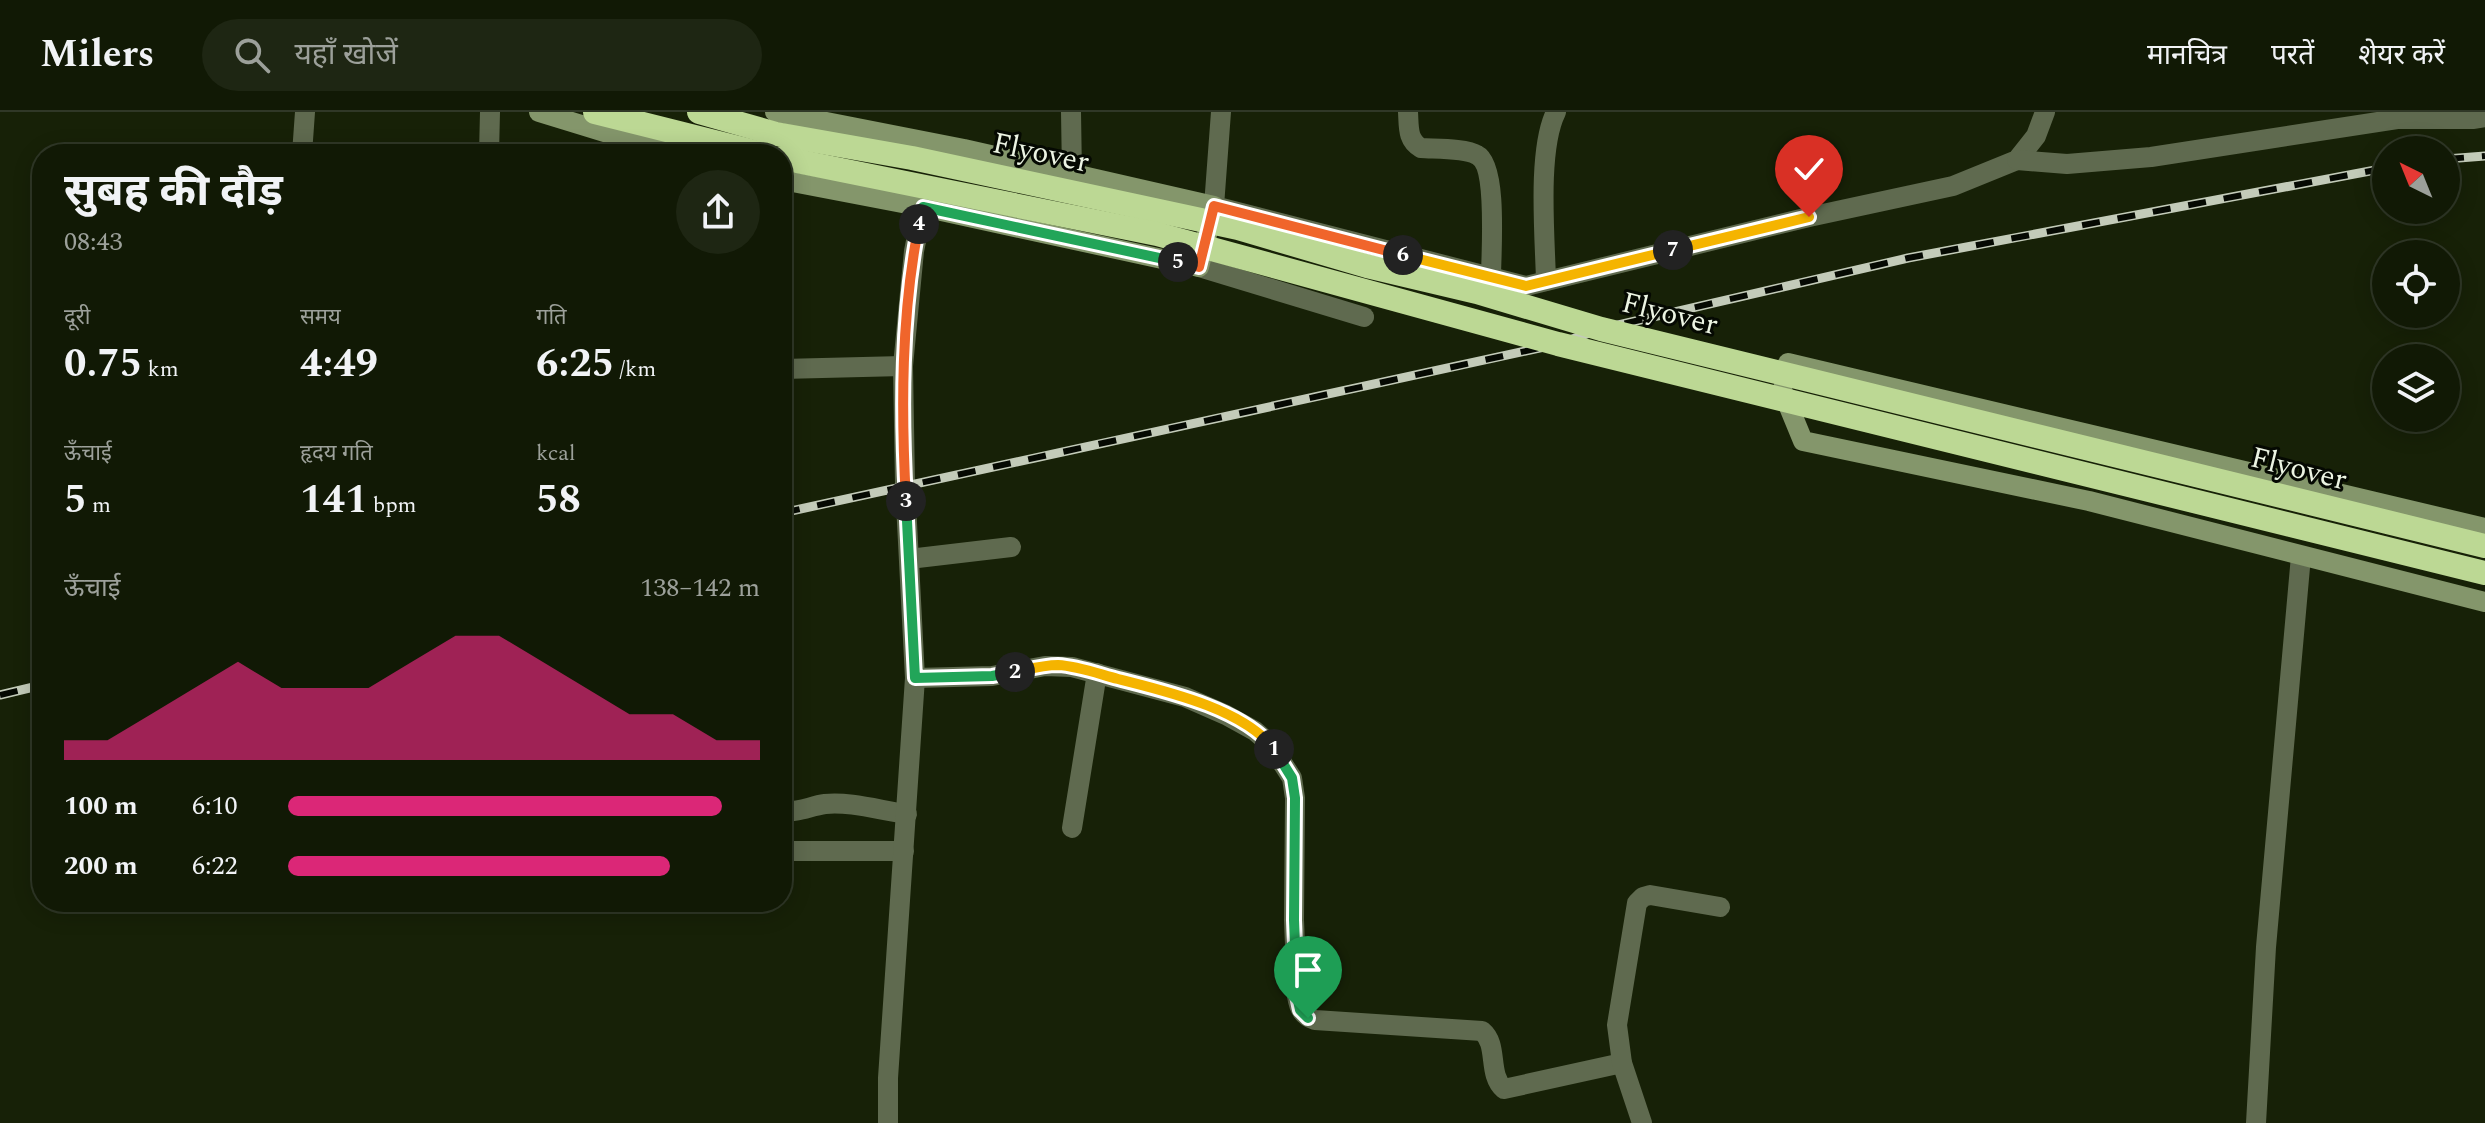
<!DOCTYPE html>
<html lang="hi">
<meta charset="utf-8">
<style>
:root{--surface:#111905;--page:#1e2613;--text:#f1f3f6;--muted:#9ca09a;--line:#303827;--accent:#db2777}
body{margin:0;font-family:Spectral,"Noto Sans Devanagari",serif;background:var(--page);color:var(--text);height:100vh;display:flex;flex-direction:column;font-size:30px;white-space:nowrap}
*{box-sizing:border-box;margin:0}
p{font-size:26px;color:var(--muted)}
.icon{flex:none;width:44px;height:44px;fill:none;stroke:currentColor;stroke-width:2;stroke-linecap:round;stroke-linejoin:round}
.map{position:relative;flex:1;overflow:hidden}
.details{position:absolute;left:32px;top:32px;width:760px;height:768px;display:flex;flex-direction:column;background:var(--surface);border-radius:32px;box-shadow:0 4px 20px #0003,0 0 0 2px var(--line)}
.details>*{flex:none}
.needle{width:52px;rotate:317deg}
.tools{position:absolute;left:2372px;top:24px;display:grid;gap:16px}
.tools a{display:grid;place-items:center;width:88px;height:88px;border-radius:50%;background:var(--surface);box-shadow:0 4px 20px #0003,0 0 0 2px var(--line);font-size:40px}
.pin{position:absolute;display:grid;place-items:center;width:68px;height:68px;color:#fff;margin:-82px -34px;border-radius:50% 50% 50% 0;rotate:-45deg;box-shadow:0 0 8px #0007}
.pin .icon{rotate:45deg}
.km{position:absolute;width:40px;height:40px;margin:-20px;border-radius:50%;background:#222;color:#fff;font-size:22px;line-height:40px;text-align:center}
.round{display:grid;place-items:center;flex:none;width:84px;height:84px;border-radius:42px;background:var(--page)}
.headline{display:flex;align-items:center;justify-content:space-between;height:136px;padding:0 32px}
h1{font-size:44px;font-weight:700;line-height:60px}
.figures{display:grid;grid-template-columns:repeat(3,1fr);gap:12px;height:136px;padding:8px 32px}
.figures div{display:grid;align-content:center}
.figures b{font-size:40px;font-weight:700}
.figures small{font-size:22px;font-weight:400}
.figures p{font-size:22px}
.chart{height:224px;padding:16px 32px}
.chart p{display:flex;justify-content:space-between}
.chart svg{width:100%;height:144px;margin-top:8px;fill:var(--accent);opacity:.7}
ul{padding:0 32px;list-style:none;font-size:26px}
li{display:grid;grid-template-columns:128px 96px 1fr;align-items:center;height:60px}
li i{height:20px;border-radius:10px;background:var(--accent)}
header{display:flex;align-items:center;gap:48px;box-sizing:border-box;height:112px;padding:0 40px;background:var(--surface);border-bottom:2px solid var(--line)}
header strong{font-size:38px}
nav{display:flex;gap:44px;margin-inline-start:auto;font-size:28px}
.search{width:560px;height:72px;background:var(--page);display:flex;align-items:center;gap:20px;box-sizing:border-box;padding:0 28px;border-radius:44px;color:var(--muted);font-size:30px}
.map>svg:first-child{display:block}
.lines{fill:none;stroke-linecap:round;stroke-linejoin:round}
.street{stroke:#5f6a4f;stroke-width:20}
.secondary{stroke:#84966b;stroke-width:20}
.highway{stroke:#bcd894;stroke-width:24}
.rail-casing{stroke:#c3cbb9;stroke-width:9}
.rail{stroke:#050902;stroke-width:6;stroke-dasharray:18;stroke-linecap:butt}
.highway-bridge{stroke:#bcd894;stroke-width:24}
.split-1-casing{stroke:#fff;stroke-width:16}
.split-2-casing{stroke:#fff;stroke-width:16}
.split-3-casing{stroke:#fff;stroke-width:16}
.split-4-casing{stroke:#fff;stroke-width:16}
.split-5-casing{stroke:#fff;stroke-width:16}
.split-6-casing{stroke:#fff;stroke-width:16}
.split-7-casing{stroke:#fff;stroke-width:16}
.split-8-casing{stroke:#fff;stroke-width:16}
.split-1{stroke:#22a559;stroke-width:10}
.split-2{stroke:#f5b400;stroke-width:10}
.split-3{stroke:#22a559;stroke-width:10}
.split-4{stroke:#f0652b;stroke-width:10}
.split-5{stroke:#22a559;stroke-width:10}
.split-6{stroke:#f0652b;stroke-width:10}
.split-7{stroke:#f5b400;stroke-width:10}
.split-8{stroke:#f5b400;stroke-width:10}
.labels{text-anchor:middle;stroke-width:6;stroke-linejoin:round;paint-order:stroke}
.street-label{font-size:30px;fill:#ecf4e3;stroke:#050902}
</style>
<header>
<strong>Milers</strong>
<div class="search"><svg class="icon" aria-label="search" viewBox="0 0 24 24"><circle cx="10" cy="10" r="6"/><path d="M15 15l6 6"/></svg>यहाँ खोजें</div>
<nav><a>मानचित्र</a><a>परतें</a><a>शेयर करें</a></nav>
</header>
<div class="map">
<svg width="2485" height="1011" viewBox="0 0 2485 1011">
<rect width="100%" height="100%" fill="#172107"/>
<g class="lines">
<g class="street">
<polyline points="1071,0 1072,62"/>
<polyline points="1221,0 1214,94 1526,174 1809,105 1953,74 2017,48 2036,24 2045,0"/>
<path d="M1408,0C1409,15 1407,28 1421,36C1435,37 1466,36 1477,43C1498,53 1491,143 1491,165"/>
<polyline points="302,42 305,0"/>
<polyline points="489,42 490,0"/>
<polyline points="2017,48 2067,52 2151,45 2397,7 2474,7 2485,5"/>
<polyline points="1199,155 1364,205"/>
<path d="M1546,169C1545,125 1537,38 1556,0"/>
<polyline points="782,257 903,254"/>
<polyline points="909,447 1011,435"/>
<path d="M915,566L992,564L1045,554L1072,555L1185,585L1226,603L1255,619L1270,632L1292,666L1295,686L1294,808L1297,884C1299,897 1303,904 1315,908L1482,919C1499,933 1487,962 1504,977L1622,951"/>
<path d="M782,699C798,701 810,694 825,692C849,689 883,699 907,702"/>
<polyline points="1072,716 1097,561"/>
<polyline points="782,739 904,739"/>
<polyline points="888,1011 888,966 915,566 905,372 903,254 914,139 923,95"/>
<polyline points="1642,1011 1622,951 1617,913 1637,791 1643,785 1650,783 1720,795"/>
<polyline points="2256,1011 2266,835 2301,444"/>
</g>
<g class="secondary">
<polyline points="539,0 676,42"/>
<polyline points="775,0 964,37 1214,94 1199,155 923,95 782,68"/>
<polyline points="1788,251 2485,416"/>
<polyline points="1782,278 1803,329 2089,389 2485,490"/>
</g>
<polyline class="highway" points="595,0 763,42"/>
<g class="rail-casing">
<g id="rail">
<polyline points="2446,47 2485,44"/>
<polyline points="782,401 1558,232 1601,217 1908,146 2386,56"/>
<polyline points="0,583 42,573"/>
</g>
</g>
<use href="#rail" class="rail"/>
<g class="highway-bridge">
<polyline points="699,0 776,22 912,46 1238,116 1367,154 1477,180 1601,217 2485,434"/>
<polyline points="782,46 1157,122 1558,232 2485,461"/>
</g>
</g>
<g class="lines">
<g class="split-1-casing">
<polyline id="split-1" points="1274,637 1292,666 1295,686 1294,808 1297,884 1300,898 1308,906"/>
</g>
<g class="split-2-casing">
<path id="split-2" d="M1015,560C1029,557 1044,553 1058,553C1078,554 1099,562 1118,567C1165,579 1244,597 1274,637"/>
</g>
<g class="split-3-casing">
<polyline id="split-3" points="906,389 915,566 992,564 1015,560"/>
</g>
<g class="split-4-casing">
<path id="split-4" d="M906,389C901,297 901,203 919,112"/>
</g>
<g class="split-5-casing">
<polyline id="split-5" points="919,112 923,95 1178,150"/>
</g>
<g class="split-6-casing">
<polyline id="split-6" points="1178,150 1199,155 1214,94 1403,143"/>
</g>
<g class="split-7-casing">
<polyline id="split-7" points="1403,143 1526,174 1673,138"/>
</g>
<g class="split-8-casing">
<polyline id="split-8" points="1673,138 1809,105"/>
</g>
<use href="#split-1" class="split-1"/>
<use href="#split-2" class="split-2"/>
<use href="#split-3" class="split-3"/>
<use href="#split-4" class="split-4"/>
<use href="#split-5" class="split-5"/>
<use href="#split-6" class="split-6"/>
<use href="#split-7" class="split-7"/>
<use href="#split-8" class="split-8"/>
</g>
<g class="labels">
<g class="street-label">
<text transform="translate(1041 40) rotate(12)" y="10">Flyover</text>
<text transform="translate(1670 201) rotate(14)" y="10">Flyover</text>
<text transform="translate(2299 356) rotate(14)" y="10">Flyover</text>
</g>
</g>
</svg>
<div class="tools">
<a><svg class="needle" viewBox="-14 -14 28 28"><path d="M0-13l5 13h-10z" fill="#e53935"/><path d="M0 13l5-13h-10z" fill="#9ca09a"/></svg></a>
<a><svg class="icon" aria-label="locate" viewBox="0 0 24 24"><circle cx="12" cy="12" r="6"/><path d="M12 2v4M12 18v4M2 12h4M18 12h4"/></svg></a>
<a><svg class="icon" aria-label="layers" viewBox="0 0 24 24"><path d="M12 4l9 5-9 5-9-5zM3 14l9 5 9-5"/></svg></a>
</div>
<div class="pin" style="left:1308px;top:906px;background:#1e9e55"><svg class="icon" aria-label="arrive" viewBox="0 0 24 24"><path d="M6 21V4h12l-3 4 3 4H6"/></svg></div>
<div class="pin" style="left:1809px;top:105px;background:#d93025"><svg class="icon" aria-label="check" viewBox="0 0 24 24"><path d="M5 12l5 5 9-10"/></svg></div>
<b class="km" style="left:1274px;top:637px">1</b>
<b class="km" style="left:1015px;top:560px">2</b>
<b class="km" style="left:906px;top:389px">3</b>
<b class="km" style="left:919px;top:112px">4</b>
<b class="km" style="left:1178px;top:150px">5</b>
<b class="km" style="left:1403px;top:143px">6</b>
<b class="km" style="left:1673px;top:138px">7</b>
<section class="details">
<div class="headline"><div><h1>सुबह की दौड़</h1><p>08:43</p></div><a class="round"><svg class="icon" aria-label="share" viewBox="0 0 24 24"><path d="M12 15V3M7 8l5-5 5 5M5 13v7h14v-7"/></svg></a></div>
<div class="figures">
<div><p>दूरी</p><b>0.75<small> km</small></b></div>
<div><p>समय</p><b>4:49</b></div>
<div><p>गति</p><b>6:25<small> /km</small></b></div>
</div>
<div class="figures">
<div><p>ऊँचाई</p><b>5<small> m</small></b></div>
<div><p>हृदय गति</p><b>141<small> bpm</small></b></div>
<div><p>kcal</p><b>58</b></div>
</div>
<div class="chart"><p><span>ऊँचाई</span>138–142 m</p>
<svg viewBox="0 0 160 44" preserveAspectRatio="none"><path d="M0 44V38L10 38L20 30L30 22L40 14L50 22L60 22L70 22L80 14L90 6L100 6L110 14L120 22L130 30L140 30L150 38L160 38V44z"/></svg>
</div>
<ul>
<li><b>100 m</b>6:10<i style="width:92%"></i></li>
<li><b>200 m</b>6:22<i style="width:81%"></i></li>
</ul>
</section>
</div>
